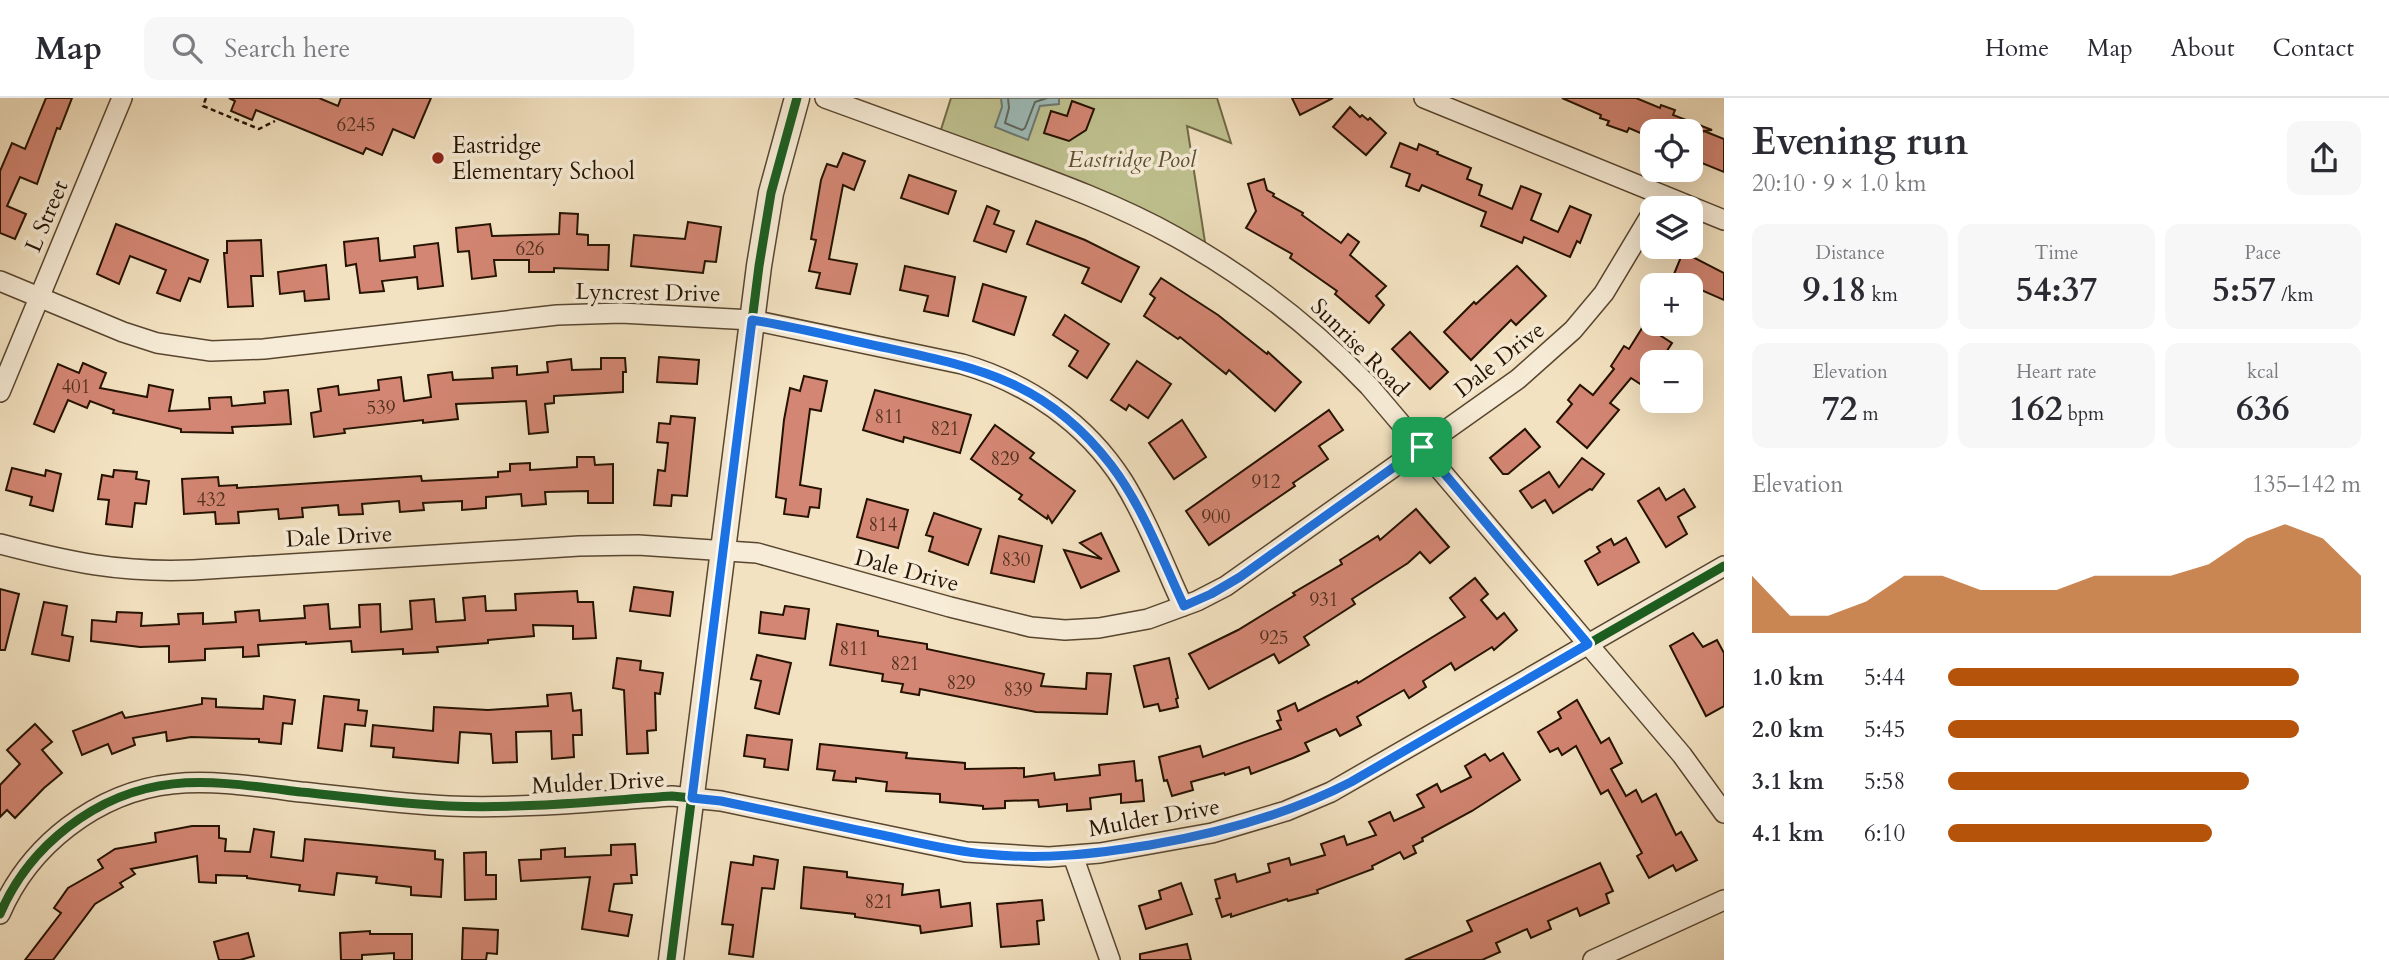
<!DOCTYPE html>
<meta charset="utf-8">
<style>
:root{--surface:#fff;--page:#f7f7f7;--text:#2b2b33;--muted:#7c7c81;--line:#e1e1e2;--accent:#b45309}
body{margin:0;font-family:Cardo,serif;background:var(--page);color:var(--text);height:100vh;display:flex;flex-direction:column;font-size:26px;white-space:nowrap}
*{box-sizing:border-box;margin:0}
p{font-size:23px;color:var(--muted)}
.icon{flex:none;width:38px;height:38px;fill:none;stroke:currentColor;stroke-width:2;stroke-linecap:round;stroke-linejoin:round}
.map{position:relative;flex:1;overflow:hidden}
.details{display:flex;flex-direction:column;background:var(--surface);width:665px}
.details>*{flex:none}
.fabs{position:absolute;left:1640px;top:21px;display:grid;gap:14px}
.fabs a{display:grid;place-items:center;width:63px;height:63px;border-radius:14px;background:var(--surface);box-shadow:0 7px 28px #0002;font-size:35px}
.pin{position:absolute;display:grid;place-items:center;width:60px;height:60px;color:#fff;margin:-30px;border-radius:14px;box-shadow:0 4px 10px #0006}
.round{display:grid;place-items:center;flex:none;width:74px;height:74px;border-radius:14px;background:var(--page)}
.summary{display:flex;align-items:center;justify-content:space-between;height:119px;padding:0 28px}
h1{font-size:38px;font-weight:700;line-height:52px}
.figures{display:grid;grid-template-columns:repeat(3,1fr);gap:10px;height:119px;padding:7px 28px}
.figures div{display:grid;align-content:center;border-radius:14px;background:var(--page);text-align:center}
.figures b{font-size:35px;font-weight:700}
.figures small{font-size:19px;font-weight:400}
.figures p{font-size:19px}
.chart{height:196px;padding:14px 28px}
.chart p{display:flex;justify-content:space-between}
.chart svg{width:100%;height:126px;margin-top:7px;fill:var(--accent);opacity:.7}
ul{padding:0 28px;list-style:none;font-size:23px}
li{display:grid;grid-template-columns:112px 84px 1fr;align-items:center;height:52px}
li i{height:18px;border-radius:9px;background:var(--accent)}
header{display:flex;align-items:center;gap:42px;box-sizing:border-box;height:98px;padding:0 35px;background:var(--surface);border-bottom:2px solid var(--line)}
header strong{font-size:33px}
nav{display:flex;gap:38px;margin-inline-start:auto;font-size:24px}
.search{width:490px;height:63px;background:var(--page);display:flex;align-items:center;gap:18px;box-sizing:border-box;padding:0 24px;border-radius:14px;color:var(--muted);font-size:26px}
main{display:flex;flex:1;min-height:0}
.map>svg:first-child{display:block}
.green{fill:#bfc290;stroke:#726a48;stroke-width:2}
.water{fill:#9dbcba;stroke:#6d7870;stroke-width:2}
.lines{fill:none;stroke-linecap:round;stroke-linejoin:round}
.shore{stroke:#61675d;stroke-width:2}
.building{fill:#d38673;stroke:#251200;stroke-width:2}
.minor-casing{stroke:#584630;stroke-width:22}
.tertiary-casing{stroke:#584630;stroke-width:27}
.path{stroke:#251200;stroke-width:2.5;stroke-dasharray:5 3.5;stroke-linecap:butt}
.minor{stroke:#f7ecd7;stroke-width:19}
.tertiary{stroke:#f7ecd7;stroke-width:24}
.cycleway-casing{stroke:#f7ecd7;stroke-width:13}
.cycleway{stroke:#1b5e20;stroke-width:9}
.route-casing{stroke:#fff;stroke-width:14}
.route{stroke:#1a73e8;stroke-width:9}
.poi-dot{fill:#8f2418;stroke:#f7ecd7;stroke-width:2.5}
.labels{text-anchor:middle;stroke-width:7;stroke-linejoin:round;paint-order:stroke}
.number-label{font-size:19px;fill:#502f1d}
.poi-label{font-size:23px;fill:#251200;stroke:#f7ecd7;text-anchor:start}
.park-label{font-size:23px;font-style:italic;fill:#5b5032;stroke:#f7ecd7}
.street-label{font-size:23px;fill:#251200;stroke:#f7ecd7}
</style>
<header>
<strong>Map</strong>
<div class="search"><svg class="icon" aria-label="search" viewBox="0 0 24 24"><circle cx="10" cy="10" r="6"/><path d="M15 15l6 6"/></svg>Search here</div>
<nav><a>Home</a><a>Map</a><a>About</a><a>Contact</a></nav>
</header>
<main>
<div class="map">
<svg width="1724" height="862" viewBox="0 0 1724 862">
<rect width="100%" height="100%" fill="#f3e2c1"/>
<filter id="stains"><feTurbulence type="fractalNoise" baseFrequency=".00286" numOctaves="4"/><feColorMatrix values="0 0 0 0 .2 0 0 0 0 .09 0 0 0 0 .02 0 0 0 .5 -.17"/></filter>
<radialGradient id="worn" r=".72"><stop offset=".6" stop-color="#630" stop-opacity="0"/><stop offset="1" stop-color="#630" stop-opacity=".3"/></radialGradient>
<polygon class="green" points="951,0 1217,0 1231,45 1187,28 1207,157 938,41"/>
<polygon class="water" points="1001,0 1059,0 1059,6 1040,8 1028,42 995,29 1002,9"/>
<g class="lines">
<polyline class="shore" points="1008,0 1009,10 1005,25 1022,32 1025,30 1035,4 1047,0"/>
</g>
<g class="building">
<polygon points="46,0 72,0 60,31 57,30 37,86 20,79 7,108 26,116 15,141 0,135 0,73 12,45 25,51"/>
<polygon points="229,0 319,0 338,8 341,0 431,0 414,40 393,31 382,57 366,50 363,56 256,12 252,22 231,13 235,3"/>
<polygon points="1292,0 1333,0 1300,17"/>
<polygon points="1562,0 1636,0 1660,10 1661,7 1675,12 1673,17 1712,32 1704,33 1724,41 1724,74 1692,61 1703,33 1652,33 1652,40 1629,30 1627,34 1607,27 1609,23 1600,20 1601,17"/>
<polygon points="1072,3 1094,11 1086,32 1069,43 1044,35 1051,13 1067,18"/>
<polygon points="1350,9 1360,19 1362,17 1368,22 1370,20 1386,35 1366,57 1333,29"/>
<polygon points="1400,45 1417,52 1419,46 1438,54 1437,56 1471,70 1467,81 1482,87 1479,97 1512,111 1521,88 1541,96 1531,122 1558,134 1570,108 1591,117 1580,145 1577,143 1570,159 1524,139 1522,145 1481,128 1486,114 1422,87 1419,93 1406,88 1410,76 1391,69"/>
<polygon points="843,55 865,63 854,92 843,87 829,161 857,166 850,196 816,190 820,175 809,173 816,142 811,141 821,82 827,66 837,69"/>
<polygon points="909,77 956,93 948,116 901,100"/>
<polygon points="1264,81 1267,92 1274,96 1273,98 1303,115 1302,117 1341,145 1348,136 1359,144 1350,157 1386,188 1376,198 1384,207 1369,225 1335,196 1337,193 1290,160 1292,156 1246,130 1256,113 1248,86"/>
<polygon points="987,108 999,113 994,126 1014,133 1006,154 974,143"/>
<polygon points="560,115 578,116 577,136 588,137 588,147 609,147 608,172 554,170 554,174 529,174 529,162 494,162 496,178 472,181 469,153 458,154 456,130 490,126 492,138 559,136"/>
<polygon points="1036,123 1085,142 1139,169 1121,204 1082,185 1089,170 1027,146"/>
<polygon points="688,124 721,129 716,164 705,163 703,175 631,168 634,137 685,141"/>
<polygon points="116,126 208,162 200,184 189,180 180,203 157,195 166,172 130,158 119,186 97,176"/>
<polygon points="378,140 380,163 415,159 414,148 438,145 443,188 418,191 417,179 382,183 384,193 360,195 356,166 346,168 344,144"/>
<polygon points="261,142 263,178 251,178 253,208 228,209 224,155 227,155 227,143"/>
<polygon points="1683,154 1724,175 1724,202 1690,187 1672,187 1674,182 1672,181"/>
<polygon points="326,167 329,201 305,203 304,193 280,196 278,174"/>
<polygon points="905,168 955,179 948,218 924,213 928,198 900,192"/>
<polygon points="1517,168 1546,198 1516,227 1511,222 1471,262 1444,234 1474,204 1476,206"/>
<polygon points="1161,180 1218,217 1267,256 1268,254 1301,284 1275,313 1229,272 1226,276 1180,239 1178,241 1144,218 1155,200 1150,196"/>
<polygon points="983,186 1026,199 1014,237 973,223"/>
<polygon points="1065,217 1109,246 1087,280 1069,268 1078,253 1053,237"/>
<polygon points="1644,227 1672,245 1665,256 1679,264 1652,264 1652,278 1645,289 1631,280 1610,305 1619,312 1587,350 1557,324 1572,306 1568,302 1580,287 1593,297 1614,271 1611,268 1624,248 1629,251"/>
<polygon points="1410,234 1448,274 1430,291 1392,251"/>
<polygon points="659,259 699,262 697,286 657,284"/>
<polygon points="601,260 625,260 626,274 623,274 623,294 554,298 554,305 545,306 548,334 529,336 526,303 456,306 458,321 423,325 423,322 344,331 345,335 314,339 311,315 321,313 318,291 338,288 339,297 379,292 378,282 401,279 404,303 431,299 428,277 452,274 453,282 493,280 492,270 517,268 517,277 548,274 547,264 571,261 572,272 601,271"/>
<polygon points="1137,263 1171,286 1148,320 1129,307 1126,312 1111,302"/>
<polygon points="83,265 106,275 100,290 147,299 149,287 173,292 169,313 210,311 209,300 231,299 232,308 265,305 264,294 288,292 291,326 232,329 233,335 181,334 181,331 113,315 114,312 90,303 87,310 68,302 54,334 34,326 58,266 79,275"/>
<polygon points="804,278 827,283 821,313 810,311 800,387 821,391 819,410 810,409 808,419 784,416 786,401 776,399 784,322 790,290 800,293"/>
<polygon points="875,292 971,317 960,355 904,339 903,344 863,332"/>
<polygon points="1329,312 1343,332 1319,348 1328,361 1293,385 1295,388 1209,447 1186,413"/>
<polygon points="671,318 695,320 687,398 672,397 671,408 654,407 658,372 665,373 668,345 657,344 659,325 670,326"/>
<polygon points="1182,322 1206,359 1174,381 1149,345"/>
<polygon points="995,327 1034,355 1030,360 1075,393 1052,425 1048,418 1047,421 1019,401 1022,397 971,361"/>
<polygon points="1525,331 1540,349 1508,376 1503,376 1490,360"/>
<polygon points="577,359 594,359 595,367 613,366 613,405 588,405 588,393 545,394 546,406 522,408 521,396 486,399 486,410 462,412 462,403 423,405 424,412 400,414 399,403 362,406 363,416 339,417 338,407 302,410 303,419 279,421 278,411 238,414 239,425 216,426 215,414 184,416 182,381 218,379 219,388 237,387 237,390 421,378 422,383 498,379 498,374 510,373 510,366 530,365 530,372 577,369"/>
<polygon points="1582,360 1604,376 1592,392 1590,391 1553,415 1545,402 1532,410 1520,393 1549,374 1559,389"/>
<polygon points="12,370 45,378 46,372 61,376 53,413 30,407 32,399 6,392"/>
<polygon points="114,372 137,374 136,381 149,383 146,406 135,405 132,429 106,426 109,402 98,401 102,377 113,379"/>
<polygon points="1659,390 1666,402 1684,391 1695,409 1678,419 1687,436 1666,449 1638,403"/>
<polygon points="867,401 908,412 898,450 857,439"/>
<polygon points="1416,411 1449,449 1430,465 1420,454 1408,465 1352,501 1355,506 1304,539 1309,547 1279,565 1274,556 1209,591 1189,556 1238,532 1295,497 1293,495 1342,466 1340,462 1378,438 1380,442"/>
<polygon points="934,415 981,431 968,467 929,453 933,439 926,437"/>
<polygon points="1101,435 1119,473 1081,490 1064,452 1102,461 1080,445"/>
<polygon points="999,438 1042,448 1034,484 991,475"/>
<polygon points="1626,440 1639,464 1598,487 1585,463 1600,454 1597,449 1611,441 1614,447"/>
<polygon points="1475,480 1488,496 1481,502 1497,521 1504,515 1517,532 1494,552 1492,549 1455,572 1451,565 1423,583 1426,589 1409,600 1404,592 1357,619 1361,627 1340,638 1336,631 1305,645 1309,653 1293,660 1251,676 1249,669 1225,677 1224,675 1191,684 1193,692 1172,698 1167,682 1164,683 1159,659 1200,648 1203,659 1281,631 1277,623 1281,622 1278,613 1295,605 1298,613 1357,583 1358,585 1465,519 1450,500"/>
<polygon points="634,489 673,494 670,518 630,513"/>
<polygon points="0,491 19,496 5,552 0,552"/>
<polygon points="577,493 578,504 593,504 596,540 573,541 573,528 533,527 534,538 488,542 488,545 437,549 438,554 403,556 403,551 352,554 351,543 306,546 306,544 258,547 259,558 243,559 243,549 205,551 205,562 169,564 169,548 140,549 91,543 92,522 116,524 117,514 142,515 141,528 179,526 178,516 203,515 203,526 236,524 235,514 259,512 260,523 305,520 304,508 328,506 330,531 360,529 359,507 380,506 381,534 412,531 410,503 434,501 436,524 465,522 463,500 485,498 486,513 516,512 515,496"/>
<polygon points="44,504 67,508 62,537 73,539 69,563 32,556"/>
<polygon points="785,508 809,511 805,541 759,535 761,514 783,517"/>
<polygon points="837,526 878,533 878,538 927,546 927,551 1044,576 1041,588 1086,591 1087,575 1111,576 1107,616 1036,614 920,591 919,597 901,594 903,586 882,583 883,576 830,567"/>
<polygon points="1693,535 1703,549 1717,542 1724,555 1724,608 1706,618 1670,548"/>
<polygon points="757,557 791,565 779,616 755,610 761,583 751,581"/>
<polygon points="617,560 641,563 640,572 663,575 660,596 655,595 656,632 647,633 648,655 627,656 624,592 613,590"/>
<polygon points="1169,560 1178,600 1176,601 1178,609 1160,613 1158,606 1144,609 1134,568"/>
<polygon points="571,595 573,613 581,612 582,637 573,637 574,659 552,661 551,633 516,634 517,664 493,665 491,636 460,634 458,665 393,659 394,650 371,648 373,627 433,633 434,609 488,612 548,608 547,597"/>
<polygon points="264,598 295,602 292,626 283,625 281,646 259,644 259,641 191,639 167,643 166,634 133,640 135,647 112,656 108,646 82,657 73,633 122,614 125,620 202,606 202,600 216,601 216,609 263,611"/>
<polygon points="324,598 359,602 358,612 367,613 365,628 345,626 342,653 318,650"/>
<polygon points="1577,602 1601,645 1609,640 1622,665 1611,671 1626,698 1636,692 1642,704 1656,696 1676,737 1681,734 1697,762 1676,773 1673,767 1649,780 1637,758 1642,755 1608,692 1601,696 1576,648 1562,657 1558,650 1550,654 1538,634 1561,620 1558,614"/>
<polygon points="35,626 52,644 42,652 62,675 44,690 15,720 7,712 0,719 0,687 20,666 7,652"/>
<polygon points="747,637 792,642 788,672 764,669 765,661 744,658"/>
<polygon points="820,646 907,655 906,660 965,665 965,671 1024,670 1024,679 1054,675 1055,682 1100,677 1099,667 1134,663 1136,683 1142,682 1144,703 1121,705 1121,696 1090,700 1091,711 1067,713 1067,706 1039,709 1038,702 1005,703 1005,710 983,711 983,708 940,704 940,696 886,693 887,684 856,680 856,684 833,682 835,673 817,671"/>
<polygon points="1503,655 1520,682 1472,713 1422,740 1423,743 1413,748 1416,755 1404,761 1400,754 1372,768 1373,771 1317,792 1318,795 1288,803 1287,801 1231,819 1231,816 1222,819 1216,801 1220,800 1215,782 1235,776 1237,784 1270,774 1268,766 1289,760 1291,767 1325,757 1321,746 1344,738 1347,747 1376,737 1369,724 1390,714 1394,723 1424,709 1417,697 1437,686 1441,694 1471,679 1465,668 1485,656 1490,663"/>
<polygon points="192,728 219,728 219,740 226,741 225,753 250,754 254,731 274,734 271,759 303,763 305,741 435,753 435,761 443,762 441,799 411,797 411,789 376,785 377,779 337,775 334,797 299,793 300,787 247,780 247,778 216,777 216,785 199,784 197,758 131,771 135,776 120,785 123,789 95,806 53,862 25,862 61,815 54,810 68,790 103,770 98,762 115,751 156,744 155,735"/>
<polygon points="635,746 637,777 631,777 632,785 614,786 609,813 632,817 628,838 582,831 590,779 521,783 519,762 541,761 541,752 565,750 565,759 611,757 611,747"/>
<polygon points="486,754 486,777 496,777 496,801 465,802 464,755"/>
<polygon points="754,758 778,762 774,791 762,790 753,859 729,856 733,827 722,826 731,764 753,767"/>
<polygon points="1600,765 1613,793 1606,796 1609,805 1580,818 1577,810 1548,823 1551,831 1531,840 1527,831 1496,845 1500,854 1482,862 1405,862 1472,833 1467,823"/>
<polygon points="804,769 847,774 847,779 903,786 902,797 939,792 941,809 970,805 972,828 921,835 920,828 855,819 855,816 801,810"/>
<polygon points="1181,785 1192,816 1146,831 1139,808 1161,801 1159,793"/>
<polygon points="1042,802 1044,822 1037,823 1039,846 1001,849 997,806"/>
<polygon points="463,830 498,832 497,856 487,855 486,862 462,862"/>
<polygon points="370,833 370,836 412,836 412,862 394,862 394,855 362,857 362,862 341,862 340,835"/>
<polygon points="248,835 254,858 240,862 219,862 214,844"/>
<polygon points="1187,846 1191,862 1140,862 1140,856"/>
</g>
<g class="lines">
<g class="minor-casing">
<g id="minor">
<path d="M825,0C880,20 935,40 990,60C1053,83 1117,106 1176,139C1248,179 1312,229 1369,288L1682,657L1724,715"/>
<polyline points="1424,0 1724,122"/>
<path d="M0,183L123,234L157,245L211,253L264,251L557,217L621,215L752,222L962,266C1028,285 1086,325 1123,383C1147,422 1164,467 1183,508"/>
<polyline points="0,294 122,0"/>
<path d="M0,446C69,464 120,475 193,472L579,448L638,447L757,455L950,509L1031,529L1065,532L1099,530L1148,521L1197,503L1226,488L1518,281L1573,232L1604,195L1652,115"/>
<polyline points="1073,758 1110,862"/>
<path d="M0,816C15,781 38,752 68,729C145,670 212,683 301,694C351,699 400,706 449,708C523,711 598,703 672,698L721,703L966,754L1049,759L1100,755L1212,735L1286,713L1331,694L1724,468"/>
<polyline points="1593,862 1724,802"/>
</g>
</g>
<g class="tertiary-casing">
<polyline id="tertiary" points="671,862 759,168 771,95 797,0"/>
</g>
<polyline class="path" points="206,0 203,8 259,31 275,23"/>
<use href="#minor" class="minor"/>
<use href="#tertiary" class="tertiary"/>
<g class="cycleway-casing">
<g id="cycleway">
<path d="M0,816C15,781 38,752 68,729C145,670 212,683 301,694C351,699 400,706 449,708C523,711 598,703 672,698L721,703L966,754L1049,759L1100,755L1212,735L1286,713L1331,694L1724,468"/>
<polyline points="671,862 759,168 771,95 797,0"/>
</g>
</g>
<use href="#cycleway" class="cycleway"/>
</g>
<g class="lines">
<g class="route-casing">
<path id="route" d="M752,222C796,229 839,240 882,249C979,270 1047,283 1111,367C1143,409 1162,461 1184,508L1211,496L1240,479L1422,349L1588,546L1351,684C1287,717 1220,735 1150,747C1095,756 1042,762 986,756C951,753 916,744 882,737C828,726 774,714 721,703L692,700Z"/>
</g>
<use href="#route" class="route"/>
</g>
<circle class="poi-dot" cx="438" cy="60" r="7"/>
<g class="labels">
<g class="number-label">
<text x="356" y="33">6245</text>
<text x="530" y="157">626</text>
<text x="76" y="295">401</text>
<text x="381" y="316">539</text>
<text x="889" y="325">811</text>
<text x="945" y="337">821</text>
<text x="1005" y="367">829</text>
<text x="1266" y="390">912</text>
<text x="211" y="408">432</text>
<text x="1216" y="425">900</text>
<text x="883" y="433">814</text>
<text x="1016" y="468">830</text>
<text x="1324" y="508">931</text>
<text x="1274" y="546">925</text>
<text x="854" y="557">811</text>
<text x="905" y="572">821</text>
<text x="961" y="591">829</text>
<text x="1018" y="598">839</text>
<text x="879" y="810">821</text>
</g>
<g class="poi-label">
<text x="452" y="55">Eastridge<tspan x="452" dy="26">Elementary School</tspan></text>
</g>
<g class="park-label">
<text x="1132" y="69">Eastridge Pool</text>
</g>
<g class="street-label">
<text transform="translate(46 118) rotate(-67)" y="8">L Street</text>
<text transform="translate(648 194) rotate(1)" y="8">Lyncrest Drive</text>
<text transform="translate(1360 249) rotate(45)" y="8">Sunrise Road</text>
<text transform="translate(1499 261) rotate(-38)" y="8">Dale Drive</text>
<text transform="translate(339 438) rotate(-3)" y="8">Dale Drive</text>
<text transform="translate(907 472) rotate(15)" y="8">Dale Drive</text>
<text transform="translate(598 684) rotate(-3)" y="8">Mulder Drive</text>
<text transform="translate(1154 719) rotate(-10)" y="8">Mulder Drive</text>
</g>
</g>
<rect width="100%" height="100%" filter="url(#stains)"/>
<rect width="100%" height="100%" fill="url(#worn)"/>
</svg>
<div class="fabs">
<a><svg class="icon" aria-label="locate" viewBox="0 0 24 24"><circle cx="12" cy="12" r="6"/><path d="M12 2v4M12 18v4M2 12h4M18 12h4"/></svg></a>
<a><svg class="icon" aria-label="layers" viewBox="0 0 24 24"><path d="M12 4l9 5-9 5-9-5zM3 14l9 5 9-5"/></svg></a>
<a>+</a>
<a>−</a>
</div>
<div class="pin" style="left:1422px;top:349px;background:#1e9e55"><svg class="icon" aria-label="arrive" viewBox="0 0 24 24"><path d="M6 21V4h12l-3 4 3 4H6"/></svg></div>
</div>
<section class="details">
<div class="summary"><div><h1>Evening run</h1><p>20:10 · 9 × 1.0 km</p></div><a class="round"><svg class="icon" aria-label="share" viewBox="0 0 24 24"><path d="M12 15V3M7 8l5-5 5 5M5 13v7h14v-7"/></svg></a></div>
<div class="figures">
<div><p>Distance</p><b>9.18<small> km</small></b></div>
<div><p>Time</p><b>54:37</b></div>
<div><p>Pace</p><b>5:57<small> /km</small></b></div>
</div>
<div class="figures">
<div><p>Elevation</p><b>72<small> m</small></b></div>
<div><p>Heart rate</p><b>162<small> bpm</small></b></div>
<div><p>kcal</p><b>636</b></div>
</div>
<div class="chart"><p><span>Elevation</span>135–142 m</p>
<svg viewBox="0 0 160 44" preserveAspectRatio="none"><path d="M0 44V24L10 38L20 38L30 33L40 24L50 24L60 29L70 29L80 29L90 24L100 24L110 24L120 20L130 11L140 6L150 11L160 24V44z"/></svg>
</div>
<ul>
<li><b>1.0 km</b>5:44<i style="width:85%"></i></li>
<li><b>2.0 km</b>5:45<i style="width:85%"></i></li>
<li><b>3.1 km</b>5:58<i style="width:73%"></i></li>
<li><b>4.1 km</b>6:10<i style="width:64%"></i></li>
</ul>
</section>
</main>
